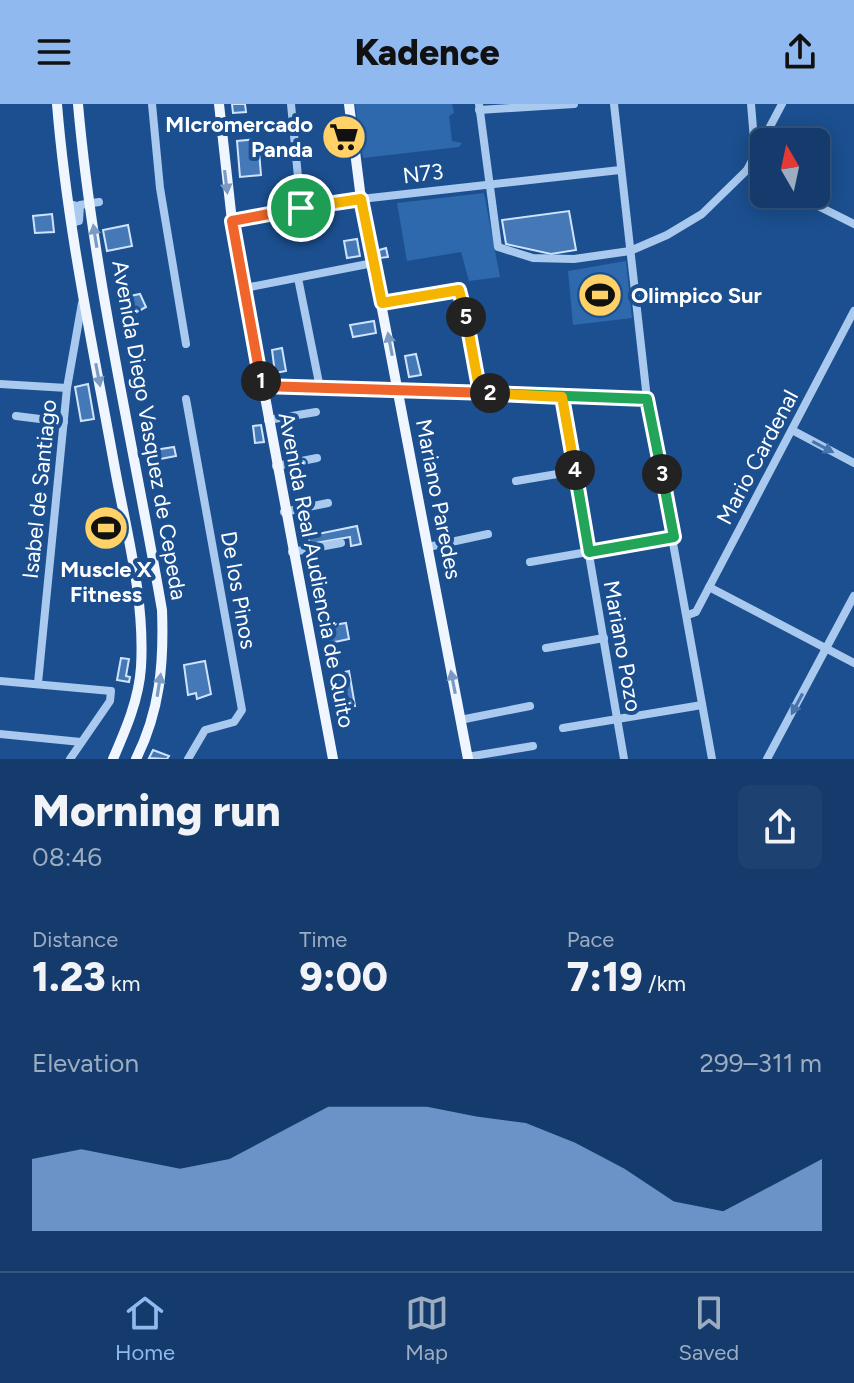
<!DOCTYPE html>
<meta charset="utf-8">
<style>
:root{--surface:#143b6b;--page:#1d4271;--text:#f1f3f6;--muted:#9dadc1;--line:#33557e;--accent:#90b9f0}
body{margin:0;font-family:Figtree,sans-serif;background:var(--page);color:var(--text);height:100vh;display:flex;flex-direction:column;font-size:30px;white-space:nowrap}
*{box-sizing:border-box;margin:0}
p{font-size:26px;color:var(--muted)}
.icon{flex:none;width:44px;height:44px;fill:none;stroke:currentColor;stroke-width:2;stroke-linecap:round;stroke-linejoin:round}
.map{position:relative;height:655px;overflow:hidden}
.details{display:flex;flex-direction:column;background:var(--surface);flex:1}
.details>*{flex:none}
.needle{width:52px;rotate:351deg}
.buttons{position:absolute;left:750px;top:24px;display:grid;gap:16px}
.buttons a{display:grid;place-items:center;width:80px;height:80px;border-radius:12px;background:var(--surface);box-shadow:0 4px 20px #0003,0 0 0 2px var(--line);font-size:40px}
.pin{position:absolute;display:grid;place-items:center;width:68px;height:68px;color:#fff;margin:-34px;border:4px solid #fff;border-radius:50%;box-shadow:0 2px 8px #0007}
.km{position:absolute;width:40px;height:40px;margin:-20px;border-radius:50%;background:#222;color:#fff;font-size:22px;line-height:40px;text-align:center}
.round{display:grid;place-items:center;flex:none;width:84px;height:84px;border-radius:12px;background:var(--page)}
.headline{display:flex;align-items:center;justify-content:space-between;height:136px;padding:0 32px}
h1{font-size:44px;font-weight:800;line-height:60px}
.metrics{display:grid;grid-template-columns:repeat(3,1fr);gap:12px;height:136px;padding:8px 32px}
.metrics div{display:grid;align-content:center}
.metrics b{font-size:40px;font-weight:800}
.metrics small{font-size:22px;font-weight:400}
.metrics p{font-size:22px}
.chart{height:224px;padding:16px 32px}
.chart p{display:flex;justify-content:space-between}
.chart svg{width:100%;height:144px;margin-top:8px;fill:var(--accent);opacity:.7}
header{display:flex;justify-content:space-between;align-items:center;height:104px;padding:0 32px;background:var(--accent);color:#111;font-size:36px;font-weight:800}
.tab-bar{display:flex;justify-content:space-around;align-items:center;height:112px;border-top:2px solid var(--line);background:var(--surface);font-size:22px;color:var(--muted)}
.tab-bar a{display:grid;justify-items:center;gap:4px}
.tab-bar .active{color:var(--accent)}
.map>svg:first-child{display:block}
.green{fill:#2e69ad}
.building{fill:#4478b7;stroke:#cfe3fa;stroke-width:2}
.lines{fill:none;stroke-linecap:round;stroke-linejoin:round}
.minor{stroke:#a9c9ee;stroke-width:8}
.major{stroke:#f0f6ff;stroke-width:10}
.oneway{fill:#7b9ac1}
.oneway2{fill:#4674ac}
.split-1-casing{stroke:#fff;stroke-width:16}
.split-2-casing{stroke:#fff;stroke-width:16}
.split-3-casing{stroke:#fff;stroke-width:16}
.split-4-casing{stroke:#fff;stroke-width:16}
.split-5-casing{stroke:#fff;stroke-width:16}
.split-6-casing{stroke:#fff;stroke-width:16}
.split-1{stroke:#f0652b;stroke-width:10}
.split-2{stroke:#f0652b;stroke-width:10}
.split-3{stroke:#22a559;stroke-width:10}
.split-4{stroke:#22a559;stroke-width:10}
.split-5{stroke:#f5b400;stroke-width:10}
.split-6{stroke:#f5b400;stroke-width:10}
.labels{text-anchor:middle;stroke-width:8;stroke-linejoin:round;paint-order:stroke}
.poi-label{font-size:22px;font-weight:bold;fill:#fff;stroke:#1b4f8f;text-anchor:end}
.street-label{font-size:22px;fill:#fff;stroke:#1b4f8f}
</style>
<header><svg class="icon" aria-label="menu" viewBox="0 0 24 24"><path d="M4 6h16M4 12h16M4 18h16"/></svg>Kadence<svg class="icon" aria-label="share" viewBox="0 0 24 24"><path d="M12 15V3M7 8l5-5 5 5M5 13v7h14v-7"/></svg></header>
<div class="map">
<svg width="854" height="655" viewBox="0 0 854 655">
<rect width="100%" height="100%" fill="#1b4f8f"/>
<g class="green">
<polygon points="355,0 452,0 454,9 449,12 452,37 462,39 459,43 363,54"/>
<polygon points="484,89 500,173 469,177 461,148 407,157 397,99"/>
<polygon points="626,157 632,214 573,221 568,167"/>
</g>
<g class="building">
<polygon points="232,0 245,0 246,8 233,9"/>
<polygon points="258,35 261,71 240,73 237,37"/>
<polygon points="569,107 576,146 551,150 506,140 502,116"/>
<polygon points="52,110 54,128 35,129 33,112"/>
<polygon points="128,121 132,142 107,147 103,126"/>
<polygon points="357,135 360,152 347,154 344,137"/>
<polygon points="386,144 388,153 380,154 379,146"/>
<polygon points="140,190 146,203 135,209 136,214 129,215 125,193"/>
<polygon points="374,217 376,229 353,233 350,221"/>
<polygon points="282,244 286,267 275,269 272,246"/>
<polygon points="416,250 421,271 409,273 405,252"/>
<polygon points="88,280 94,315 81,317 75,283"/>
<polygon points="261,321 264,338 255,339 253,322"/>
<polygon points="174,343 176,352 155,356 154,346"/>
<polygon points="107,414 112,434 102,444 103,415"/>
<polygon points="357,422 361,440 351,442 350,433 310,440 308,432"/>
<polygon points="346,519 349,535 330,539 327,522"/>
<polygon points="121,554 129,555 126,572 130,573 129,578 117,576"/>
<polygon points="205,557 211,590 197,595 196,589 188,591 184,561"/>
<polygon points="349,567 355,602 338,606 332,571"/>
<polygon points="153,646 169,652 167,655 149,654"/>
</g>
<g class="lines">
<g class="minor">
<polyline points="152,0 160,84 186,240"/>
<polyline points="291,0 301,104"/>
<polyline points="479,0 498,143 533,154 574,155 630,147 667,131 702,110 747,66 782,0"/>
<polyline points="614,0 647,295 712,655"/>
<polyline points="751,0 755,48"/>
<polyline points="479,6 574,0"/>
<polyline points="747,66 764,75"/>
<polyline points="794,90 854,120"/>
<polyline points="73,112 76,118 74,101 79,117 80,101 99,98"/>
<polyline points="232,117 361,95 620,66"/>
<polyline points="298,174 320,284"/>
<polyline points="245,184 373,159"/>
<polyline points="382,199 461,187 480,289"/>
<polyline points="0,280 67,284"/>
<polyline points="262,282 647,295"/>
<polyline points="562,293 624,655"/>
<polyline points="186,295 242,606 234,618 205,626 188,655"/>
<polyline points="16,312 64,318"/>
<polyline points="268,316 316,308"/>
<polyline points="792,326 854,359"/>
<polyline points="276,362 317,354"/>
<polyline points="516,377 575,367"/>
<polyline points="284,408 328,399"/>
<polyline points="428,443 488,430"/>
<polyline points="292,448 341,439"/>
<polyline points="530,458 674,433"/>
<polyline points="709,483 854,559"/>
<polyline points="688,511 696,508 854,207"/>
<polyline points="546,544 604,534"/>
<polyline points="0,577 111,587 110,597 70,655"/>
<polyline points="38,579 67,284 82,199"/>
<polyline points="460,616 530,602"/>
<polyline points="563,624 702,601"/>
<polyline points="0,630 81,638"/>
<polyline points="467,653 533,642"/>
<polyline points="767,655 854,492"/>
</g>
<g class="major">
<path d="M57,0C67,123 93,243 115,365C127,430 145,496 141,563C139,595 126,625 113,655"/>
<path d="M78,0C93,170 133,338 162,506C164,560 160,607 136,655"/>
<polyline points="219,0 232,117 333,655"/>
<polyline points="349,0 361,95 468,655"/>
</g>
</g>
<defs><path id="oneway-solid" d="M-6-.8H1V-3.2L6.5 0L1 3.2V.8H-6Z" transform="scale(2)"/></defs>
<g class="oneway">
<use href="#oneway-solid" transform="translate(226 78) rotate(83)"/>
<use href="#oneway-solid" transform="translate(95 132) rotate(-99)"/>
<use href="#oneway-solid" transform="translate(390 240) rotate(-101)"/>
<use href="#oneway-solid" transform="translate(98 271) rotate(79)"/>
<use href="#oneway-solid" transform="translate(453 578) rotate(-101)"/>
<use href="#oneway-solid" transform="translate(159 581) rotate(-81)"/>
</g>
<g class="oneway2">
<use href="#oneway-solid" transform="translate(823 343) rotate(28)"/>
<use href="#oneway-solid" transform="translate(797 600) rotate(118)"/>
</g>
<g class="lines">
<g class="split-1-casing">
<polyline id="split-1" points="261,277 232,117 301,104"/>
</g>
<g class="split-2-casing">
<polyline id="split-2" points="261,277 262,282 490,289"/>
</g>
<g class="split-3-casing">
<polyline id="split-3" points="490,289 647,295 662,370"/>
</g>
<g class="split-4-casing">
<polyline id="split-4" points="575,366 589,448 674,433 662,370"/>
</g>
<g class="split-5-casing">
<polyline id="split-5" points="466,213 480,289 562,293 575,366"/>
</g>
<g class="split-6-casing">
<polyline id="split-6" points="301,104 361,95 382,199 459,186 466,213"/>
</g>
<use href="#split-1" class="split-1"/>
<use href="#split-2" class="split-2"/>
<use href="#split-3" class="split-3"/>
<use href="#split-4" class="split-4"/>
<use href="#split-5" class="split-5"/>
<use href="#split-6" class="split-6"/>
</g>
<defs>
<g id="supermarket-disc" transform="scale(2.3)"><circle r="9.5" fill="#ffd166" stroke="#1b4f8f"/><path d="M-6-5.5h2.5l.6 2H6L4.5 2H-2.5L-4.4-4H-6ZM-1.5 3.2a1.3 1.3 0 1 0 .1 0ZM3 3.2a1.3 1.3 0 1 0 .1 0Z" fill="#111"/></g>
<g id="stadium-disc" transform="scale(2.3)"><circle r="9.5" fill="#ffd166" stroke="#1b4f8f"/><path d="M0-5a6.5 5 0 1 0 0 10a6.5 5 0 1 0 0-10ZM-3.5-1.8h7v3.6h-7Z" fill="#111"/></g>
</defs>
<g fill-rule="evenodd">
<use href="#supermarket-disc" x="344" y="33"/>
<use href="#stadium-disc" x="600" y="191"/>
<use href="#stadium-disc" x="106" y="424"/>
</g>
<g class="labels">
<g class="poi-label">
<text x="313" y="28">MIcromercado<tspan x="313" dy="25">Panda</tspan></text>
<text x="631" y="199" text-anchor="start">Olimpico Sur</text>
<text x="106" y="473" text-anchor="middle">Muscle X<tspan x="106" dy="25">Fitness</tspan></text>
</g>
<g class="street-label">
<text transform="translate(423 69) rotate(-7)" y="8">N73</text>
<text transform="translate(150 326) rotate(80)" y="8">Avenida Diego Vasquez de Cepeda</text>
<text transform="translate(757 353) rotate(-62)" y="8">Mario Cardenal</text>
<text transform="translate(39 385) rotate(-84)" y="8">Isabel de Santiago</text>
<text transform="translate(439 395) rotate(79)" y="8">Mariano Paredes</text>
<text transform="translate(317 466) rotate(79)" y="8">Avenida Real Audiencia de Quito</text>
<text transform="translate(239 486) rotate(80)" y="8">De los Pinos</text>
<text transform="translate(623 542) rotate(80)" y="8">Mariano Pozo</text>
</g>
</g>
</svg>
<div class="buttons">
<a><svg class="needle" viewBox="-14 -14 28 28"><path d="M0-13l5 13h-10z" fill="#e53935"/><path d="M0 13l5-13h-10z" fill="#9dadc1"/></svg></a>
</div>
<div class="pin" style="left:301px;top:104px;background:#1e9e55"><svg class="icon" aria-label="arrive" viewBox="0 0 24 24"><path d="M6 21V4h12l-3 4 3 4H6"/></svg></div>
<b class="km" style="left:261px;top:277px">1</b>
<b class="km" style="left:490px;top:289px">2</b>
<b class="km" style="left:662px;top:370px">3</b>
<b class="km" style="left:575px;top:366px">4</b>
<b class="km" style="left:466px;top:213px">5</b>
</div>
<section class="details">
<div class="headline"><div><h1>Morning run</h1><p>08:46</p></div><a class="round"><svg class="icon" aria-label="share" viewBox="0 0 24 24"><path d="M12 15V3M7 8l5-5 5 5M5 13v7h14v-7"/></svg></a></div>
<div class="metrics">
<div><p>Distance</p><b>1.23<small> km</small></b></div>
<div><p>Time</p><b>9:00</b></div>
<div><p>Pace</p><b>7:19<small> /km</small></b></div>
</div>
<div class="chart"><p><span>Elevation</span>299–311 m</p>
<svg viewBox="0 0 160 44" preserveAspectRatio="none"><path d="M0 44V22L10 19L20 22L30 25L40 22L50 14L60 6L70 6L80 6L90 9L100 11L110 17L120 25L130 35L140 38L150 30L160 22V44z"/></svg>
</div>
</section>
<nav class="tab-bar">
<a class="active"><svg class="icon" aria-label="home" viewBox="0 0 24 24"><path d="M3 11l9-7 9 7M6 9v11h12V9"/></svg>Home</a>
<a><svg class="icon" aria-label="map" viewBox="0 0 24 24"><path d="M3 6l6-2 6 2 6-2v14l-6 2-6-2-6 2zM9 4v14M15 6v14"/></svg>Map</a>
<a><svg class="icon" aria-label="saved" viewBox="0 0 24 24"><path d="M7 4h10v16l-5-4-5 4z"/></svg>Saved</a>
</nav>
